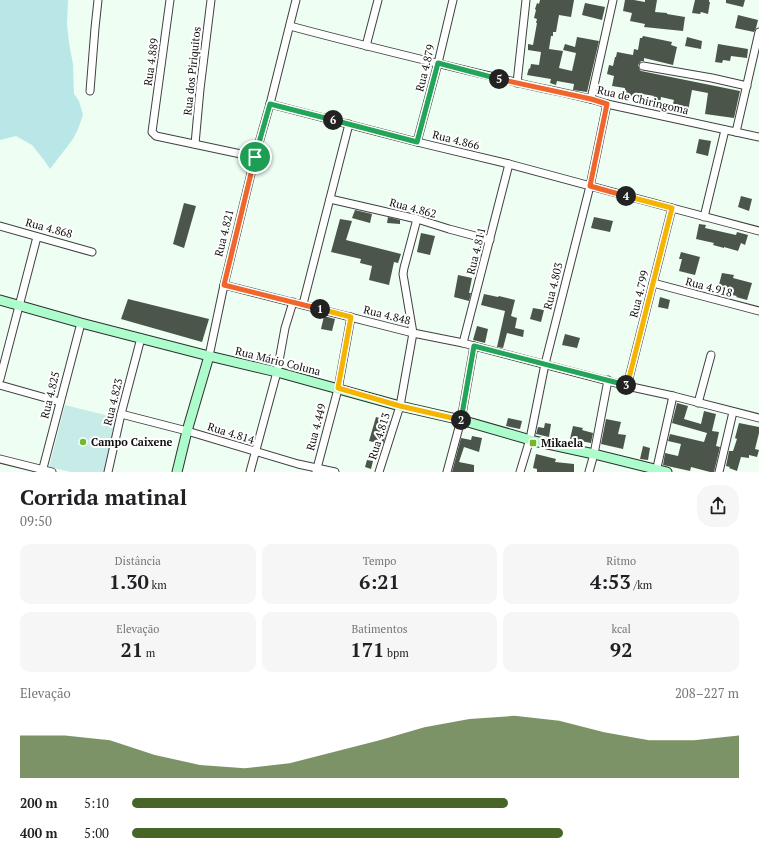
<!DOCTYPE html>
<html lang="pt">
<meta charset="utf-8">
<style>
:root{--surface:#fff;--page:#f6f6f6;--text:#202124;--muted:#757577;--accent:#466527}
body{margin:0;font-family:"PT Serif",serif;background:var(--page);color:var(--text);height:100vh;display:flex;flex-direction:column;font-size:15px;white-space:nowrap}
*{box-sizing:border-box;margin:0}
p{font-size:13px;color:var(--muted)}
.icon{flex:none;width:22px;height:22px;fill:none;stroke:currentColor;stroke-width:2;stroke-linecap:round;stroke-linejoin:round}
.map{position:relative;height:472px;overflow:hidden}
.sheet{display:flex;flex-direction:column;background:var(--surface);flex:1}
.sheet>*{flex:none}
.pin{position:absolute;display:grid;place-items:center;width:34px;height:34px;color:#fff;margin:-17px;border:2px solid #fff;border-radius:50%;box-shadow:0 1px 4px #0007}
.km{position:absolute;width:20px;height:20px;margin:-10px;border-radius:50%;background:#222;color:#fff;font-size:11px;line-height:20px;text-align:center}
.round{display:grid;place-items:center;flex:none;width:42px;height:42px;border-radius:16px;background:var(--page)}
.head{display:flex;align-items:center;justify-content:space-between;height:68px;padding:0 20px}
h1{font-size:22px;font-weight:600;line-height:30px}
.stats{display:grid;grid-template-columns:repeat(3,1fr);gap:6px;height:68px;padding:4px 20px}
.stats div{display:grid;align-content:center;border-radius:10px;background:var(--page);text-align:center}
.stats b{font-size:20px;font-weight:600}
.stats small{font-size:11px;font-weight:400}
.stats p{font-size:11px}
.chart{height:112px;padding:8px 20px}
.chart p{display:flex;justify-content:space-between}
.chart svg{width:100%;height:72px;margin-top:4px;fill:var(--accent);opacity:.7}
ul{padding:0 20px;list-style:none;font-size:13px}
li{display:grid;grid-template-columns:64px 48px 1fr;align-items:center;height:30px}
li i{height:10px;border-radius:5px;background:var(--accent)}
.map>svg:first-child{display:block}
.green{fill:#b9e7e7}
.pitch{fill:#c7ece7}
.building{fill:#4b554a}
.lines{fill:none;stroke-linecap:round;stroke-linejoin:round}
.street-casing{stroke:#404040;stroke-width:9}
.secondary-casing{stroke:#2f2f2f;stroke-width:11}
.street{stroke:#fff;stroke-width:7}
.secondary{stroke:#acfccc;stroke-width:9}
.split-1-casing{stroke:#fff;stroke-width:8}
.split-2-casing{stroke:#fff;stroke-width:8}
.split-3-casing{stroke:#fff;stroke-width:8}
.split-4-casing{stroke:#fff;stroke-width:8}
.split-5-casing{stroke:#fff;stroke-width:8}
.split-6-casing{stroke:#fff;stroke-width:8}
.split-7-casing{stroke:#fff;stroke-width:8}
.split-1{stroke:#f0652b;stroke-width:5}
.split-2{stroke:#f5b400;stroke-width:5}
.split-3{stroke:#22a559;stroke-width:5}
.split-4{stroke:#f5b400;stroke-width:5}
.split-5{stroke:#f0652b;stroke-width:5}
.split-6{stroke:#22a559;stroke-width:5}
.split-7{stroke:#22a559;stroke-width:5}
.poi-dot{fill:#75b82b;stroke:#fff;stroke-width:1.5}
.labels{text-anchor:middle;stroke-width:4;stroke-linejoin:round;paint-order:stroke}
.street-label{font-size:11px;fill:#0d0d0d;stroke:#fff}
.poi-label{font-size:11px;font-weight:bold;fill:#0d0d0d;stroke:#fff;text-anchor:start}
</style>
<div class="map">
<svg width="759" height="472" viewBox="0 0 759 472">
<rect width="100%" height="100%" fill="#eefef3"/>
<polygon class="green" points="0,0 68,0 67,24 69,43 73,64 74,94 79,101 83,115 78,129 73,139 50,169 44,160 32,145 16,136 0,140"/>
<polygon class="pitch" points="65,405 117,418 104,472 71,472 49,467"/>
<g class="building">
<polygon points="540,0 574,0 571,17 559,15 556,32 553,32 553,36 551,36 549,49 563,51 559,68 572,71 576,53 563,50 565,44 575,47 577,37 599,41 587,92 573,90 574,84 557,81 556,85 550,83 551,79 527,75 529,68 530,69 531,64 539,65 541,52 528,50 528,44 533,45 537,23 536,23 537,19 534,18 536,10 535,9 537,3 539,4"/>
<polygon points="625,0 634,0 645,2 645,0 657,0 655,12 667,13 667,14 685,17 683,31 644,27 645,24 630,21 632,13 623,11"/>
<polygon points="695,0 709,0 709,2 710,2 708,14 701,12 700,14 692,13"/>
<polygon points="726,0 745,0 743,7 726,3"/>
<polygon points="585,3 605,7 602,20 582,15"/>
<polygon points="738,15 758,20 756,28 754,32 735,28"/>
<polygon points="643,36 672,42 671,45 677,47 673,65 644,58 644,61 641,61 638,65 640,70 641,71 740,91 734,118 705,114 708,93 692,90 688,111 672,107 674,100 661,97 659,108 652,106 654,96 637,93 636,97 627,96 624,95 625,88 612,86 614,76 607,74 609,65 613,66 615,57 616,57 617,52 633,55 634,49 638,50 640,38 642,38"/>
<polygon points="687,37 702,41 701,49 685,46"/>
<polygon points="718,44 748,49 747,58 731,56 730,61 723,60 722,63 715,62"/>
<polygon points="699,139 711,141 708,156 696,153"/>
<polygon points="741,196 752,199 749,211 738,207"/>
<polygon points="184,203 196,206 184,248 173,244"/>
<polygon points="355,210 372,214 370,223 352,218"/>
<polygon points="388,217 400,220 400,224 387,223"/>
<polygon points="594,217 613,221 610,232 591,228"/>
<polygon points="340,219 352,221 346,240 401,254 398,263 394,262 389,285 369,280 372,266 360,263 361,259 331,252"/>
<polygon points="699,224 706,225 705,228 736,235 737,232 748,235 745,245 741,243 738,251 724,247 724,248 713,245 714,243 696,239"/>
<polygon points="421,233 435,236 430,255 417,252"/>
<polygon points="681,252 700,257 695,275 679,271 682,259 679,259"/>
<polygon points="722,273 734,275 733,278 752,283 747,300 736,297 737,296 717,292"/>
<polygon points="458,275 472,278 469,293 471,293 469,301 454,297"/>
<polygon points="484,294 498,297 499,296 515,300 511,316 517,318 515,328 524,330 523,337 507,333 503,348 497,347 505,311 481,305"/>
<polygon points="660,297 670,300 668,309 658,307"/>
<polygon points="128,299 209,319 202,342 121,319"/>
<polygon points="533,308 544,310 541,322 530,319"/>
<polygon points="324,316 335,319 332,331 321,329"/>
<polygon points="477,326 488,329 485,343 473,340"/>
<polygon points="565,334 580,338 577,348 562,345"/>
<polygon points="677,403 688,406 684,419 701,424 704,411 716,414 712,431 719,432 716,446 720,447 714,472 710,472 691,467 690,471 663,465 665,453 678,456 681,444 668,441 670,434 704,442 707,433 672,423"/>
<polygon points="376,417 390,421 383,444 369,441"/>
<polygon points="508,418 522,421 520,429 506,426"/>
<polygon points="606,419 621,422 618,434 626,435 623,449 601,444"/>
<polygon points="545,423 551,424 549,437 536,434 538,427 544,428"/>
<polygon points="739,423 759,427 759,433 755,449 759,450 757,457 749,455 749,458 741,457 737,471 729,468 730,467 726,466 729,451 733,451 737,439 735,438"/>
<polygon points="573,426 583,428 582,430 593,433 591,443 570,439"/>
<polygon points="472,436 482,438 479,452 464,447 459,462 474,465 474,472 452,472 461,438 471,440"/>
<polygon points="643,446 650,448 648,460 640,459"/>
<polygon points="536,454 556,459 555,462 574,464 574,472 537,472 537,469 533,468"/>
<polygon points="367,460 373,461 371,469 365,467"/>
</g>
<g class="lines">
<g class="street-casing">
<g id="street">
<polyline points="170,0 152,132 156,136 255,157"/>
<path d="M290,26C364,46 440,64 515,82C545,90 577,94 607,104L759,137"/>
<polyline points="366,46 378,0"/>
<polyline points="643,66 712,78 747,86"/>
<polyline points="517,83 526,0"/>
<polyline points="90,91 95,28 98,0"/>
<polyline points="591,99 613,0"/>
<polyline points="270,104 417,142 509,164 672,208 759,231"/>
<polyline points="736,132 759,32"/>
<polyline points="417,142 438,63 453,0"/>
<polyline points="195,144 200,89 211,0"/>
<polyline points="330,199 417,219 449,229 490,240"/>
<polyline points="704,217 725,130"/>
<polyline points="0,226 92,252"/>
<polyline points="653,283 759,311"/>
<polyline points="224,285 413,333 463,343 474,346 627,386 673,396 759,418"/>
<polyline points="303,304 349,124"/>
<polyline points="463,343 509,164"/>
<polyline points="209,356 224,285 255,157 270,104 296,0"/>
<polyline points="0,379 37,237"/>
<polyline points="0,385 60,402"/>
<polyline points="627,386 672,208"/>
<polyline points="698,403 711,355"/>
<polyline points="121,414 187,431 298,464 335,472"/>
<polyline points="0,459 52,472"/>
<polyline points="42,472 81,323"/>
<polyline points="108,472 121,414 141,338"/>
<polyline points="250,472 277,372 285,328 293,302"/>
<polyline points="316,472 338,389 351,317"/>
<polyline points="379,472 400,406 413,333 403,274 404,268 417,219"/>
<polyline points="447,472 461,420 474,346"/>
<polyline points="520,472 530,439 545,364 590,186 607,104"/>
<polyline points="589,472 594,454 608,380"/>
<polyline points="656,472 673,396"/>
<polyline points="719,472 733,412"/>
</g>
</g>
<g class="secondary-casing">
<g id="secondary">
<polyline points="0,300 81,323 209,356 277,372 400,406 461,420 534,441 594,454 667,472"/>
<polyline points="177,472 187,431 209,356"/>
</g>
</g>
<use href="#street" class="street"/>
<use href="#secondary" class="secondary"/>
</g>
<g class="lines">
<g class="split-1-casing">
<polyline id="split-1" points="255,157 224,285 320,309"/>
</g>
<g class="split-2-casing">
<polyline id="split-2" points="320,309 351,317 338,388 400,406 461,420"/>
</g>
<g class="split-3-casing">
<polyline id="split-3" points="461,420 474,346 626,385"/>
</g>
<g class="split-4-casing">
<polyline id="split-4" points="626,385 627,386 672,208 626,196"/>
</g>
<g class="split-5-casing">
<polyline id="split-5" points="499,79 591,99 607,104 590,186 626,196"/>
</g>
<g class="split-6-casing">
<polyline id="split-6" points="333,120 417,142 438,63 499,79"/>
</g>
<g class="split-7-casing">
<polyline id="split-7" points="255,157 270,104 333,120"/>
</g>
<use href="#split-1" class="split-1"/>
<use href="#split-2" class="split-2"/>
<use href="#split-3" class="split-3"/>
<use href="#split-4" class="split-4"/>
<use href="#split-5" class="split-5"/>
<use href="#split-6" class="split-6"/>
<use href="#split-7" class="split-7"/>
</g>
<g class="poi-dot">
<circle cx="83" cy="442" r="4"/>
<rect x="529" y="439" width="8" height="8" rx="2"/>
</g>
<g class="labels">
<g class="street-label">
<text transform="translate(151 62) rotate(-82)" y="4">Rua 4.889</text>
<text transform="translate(425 68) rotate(-76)" y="4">Rua 4.879</text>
<text transform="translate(192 71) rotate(-84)" y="4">Rua dos Piriquitos</text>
<text transform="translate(643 100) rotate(13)" y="4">Rua de Chiringoma</text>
<text transform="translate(456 140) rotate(14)" y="4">Rua 4.866</text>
<text transform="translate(413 208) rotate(15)" y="4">Rua 4.862</text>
<text transform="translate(49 228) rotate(15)" y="4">Rua 4.868</text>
<text transform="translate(224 233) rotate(-76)" y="4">Rua 4.821</text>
<text transform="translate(476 251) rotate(-76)" y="4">Rua 4.811</text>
<text transform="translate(553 286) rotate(-76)" y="4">Rua 4.803</text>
<text transform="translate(709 287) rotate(15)" y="4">Rua 4.918</text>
<text transform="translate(639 294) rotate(-76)" y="4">Rua 4.799</text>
<text transform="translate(387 315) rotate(14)" y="4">Rua 4.848</text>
<text transform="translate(278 361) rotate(14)" y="4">Rua Mário Coluna</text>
<text transform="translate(50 395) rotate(-76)" y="4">Rua 4.825</text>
<text transform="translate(113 402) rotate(-76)" y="4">Rua 4.823</text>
<text transform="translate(316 427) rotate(-75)" y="4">Rua 4.449</text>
<text transform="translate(231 433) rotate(17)" y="4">Rua 4.814</text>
<text transform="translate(379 436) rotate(-73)" y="4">Rua 4.813</text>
</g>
<g class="poi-label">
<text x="91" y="446">Campo Caixene</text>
<text x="541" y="447">Mikaela</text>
</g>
</g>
</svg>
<div class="pin" style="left:255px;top:157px;background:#1e9e55"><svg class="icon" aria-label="arrive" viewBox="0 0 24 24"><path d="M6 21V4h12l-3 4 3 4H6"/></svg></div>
<b class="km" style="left:320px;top:309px">1</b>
<b class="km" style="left:461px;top:420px">2</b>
<b class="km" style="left:626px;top:385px">3</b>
<b class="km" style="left:626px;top:196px">4</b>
<b class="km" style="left:499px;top:79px">5</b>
<b class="km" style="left:333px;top:120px">6</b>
</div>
<section class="sheet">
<div class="head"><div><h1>Corrida matinal</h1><p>09:50</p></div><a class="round"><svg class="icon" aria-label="share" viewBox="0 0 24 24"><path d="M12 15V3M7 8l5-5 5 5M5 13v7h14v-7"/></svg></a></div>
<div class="stats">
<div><p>Distância</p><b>1.30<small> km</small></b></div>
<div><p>Tempo</p><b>6:21</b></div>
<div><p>Ritmo</p><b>4:53<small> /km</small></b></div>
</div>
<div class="stats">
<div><p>Elevação</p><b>21<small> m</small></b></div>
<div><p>Batimentos</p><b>171<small> bpm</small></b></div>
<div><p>kcal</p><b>92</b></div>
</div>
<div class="chart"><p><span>Elevação</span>208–227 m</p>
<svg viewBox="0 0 160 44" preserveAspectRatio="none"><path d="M0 44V18L10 18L20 21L30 30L40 36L50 38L60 35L70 28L80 21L90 13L100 8L110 6L120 9L130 16L140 21L150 21L160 18V44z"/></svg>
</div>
<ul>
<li><b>200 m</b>5:10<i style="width:62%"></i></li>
<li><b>400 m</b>5:00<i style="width:71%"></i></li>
</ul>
</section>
